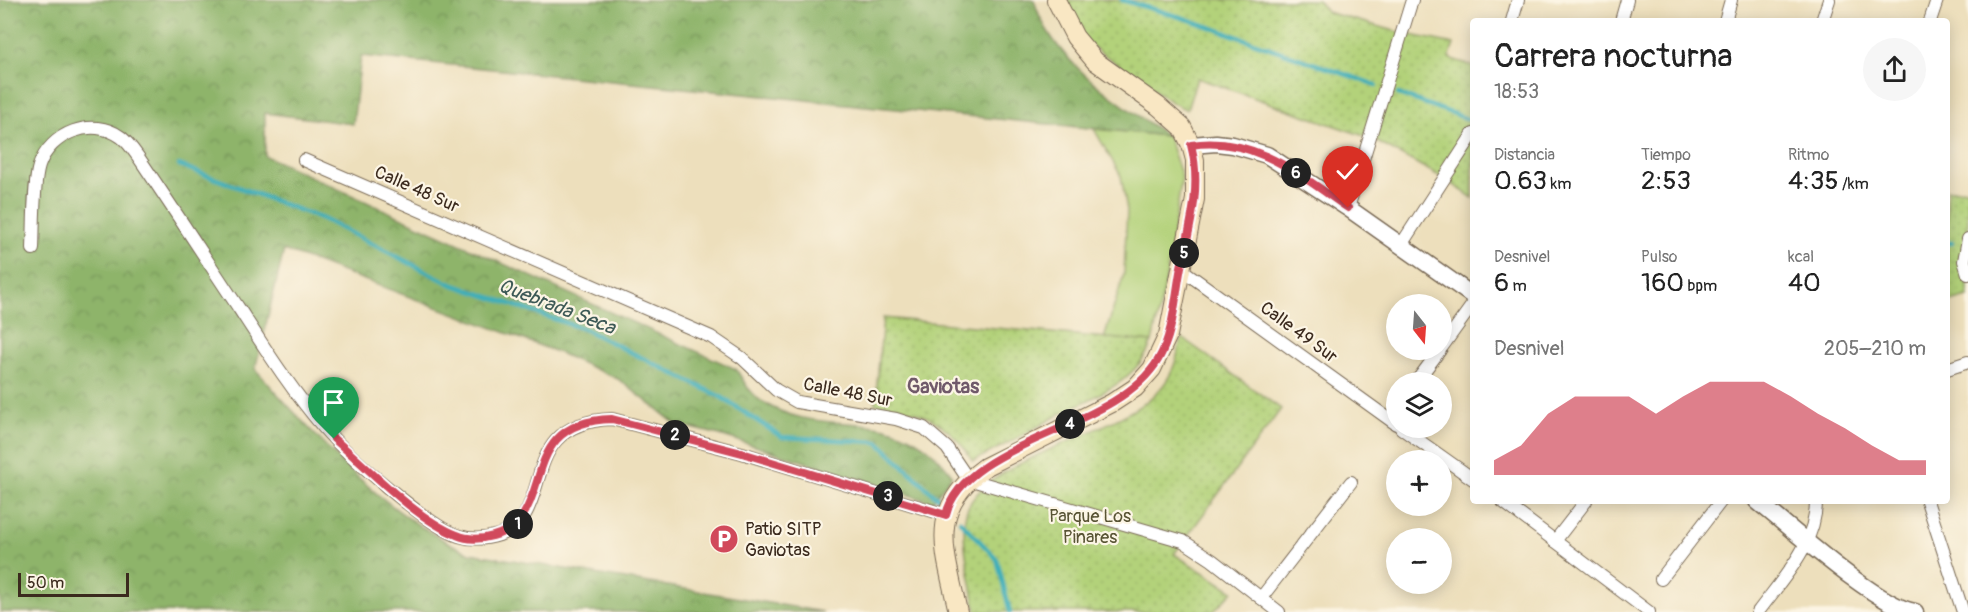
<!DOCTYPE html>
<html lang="es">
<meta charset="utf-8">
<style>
:root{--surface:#fff;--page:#f6f6f6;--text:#222;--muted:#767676;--accent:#d1495b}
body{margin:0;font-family:Pangolin,sans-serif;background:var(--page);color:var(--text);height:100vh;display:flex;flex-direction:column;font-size:22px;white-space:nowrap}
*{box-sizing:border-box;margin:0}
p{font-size:20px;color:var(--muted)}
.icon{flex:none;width:33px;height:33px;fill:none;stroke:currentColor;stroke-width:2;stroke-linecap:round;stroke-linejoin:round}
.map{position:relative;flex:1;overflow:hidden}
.details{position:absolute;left:1470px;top:18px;width:480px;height:486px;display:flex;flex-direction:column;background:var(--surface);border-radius:6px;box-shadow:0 3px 15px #0003}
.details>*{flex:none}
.needle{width:39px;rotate:163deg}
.tools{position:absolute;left:1386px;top:294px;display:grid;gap:12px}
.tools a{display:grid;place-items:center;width:66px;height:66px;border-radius:50%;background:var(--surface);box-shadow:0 3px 15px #0003;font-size:30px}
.scale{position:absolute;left:18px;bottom:15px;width:111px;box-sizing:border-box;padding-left:6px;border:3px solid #3b2a1e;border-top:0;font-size:16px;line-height:21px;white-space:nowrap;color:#3b2a1e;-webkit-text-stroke:4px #fcf5e5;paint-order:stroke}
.pin{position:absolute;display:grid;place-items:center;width:51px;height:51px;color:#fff;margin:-62px -26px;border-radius:50% 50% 50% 0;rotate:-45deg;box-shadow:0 0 6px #0007}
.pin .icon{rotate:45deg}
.km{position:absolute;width:30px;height:30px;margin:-15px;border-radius:50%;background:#222;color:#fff;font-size:16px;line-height:30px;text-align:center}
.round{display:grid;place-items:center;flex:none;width:63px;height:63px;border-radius:32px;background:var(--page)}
.headline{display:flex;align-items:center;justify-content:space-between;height:102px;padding:0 24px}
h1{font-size:33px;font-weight:600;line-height:45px}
.figures{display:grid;grid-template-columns:repeat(3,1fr);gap:9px;height:102px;padding:6px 24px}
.figures div{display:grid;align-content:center}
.figures b{font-size:26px;font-weight:600}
.figures small{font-size:16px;font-weight:400}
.figures p{font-size:16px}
.chart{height:168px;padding:12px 24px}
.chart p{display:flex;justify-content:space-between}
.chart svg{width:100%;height:108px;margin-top:6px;fill:var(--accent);opacity:.7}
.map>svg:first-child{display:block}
.grass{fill:#b3d27a;stroke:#777e4c;stroke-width:1.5}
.forest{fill:url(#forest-crowns);stroke:#646f44;stroke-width:1.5}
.park{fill:url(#park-dots);stroke:#777e4c;stroke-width:1.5}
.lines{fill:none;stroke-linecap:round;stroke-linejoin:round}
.stream{stroke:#3eaeba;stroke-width:4.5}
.minor-casing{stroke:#796955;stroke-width:14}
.tertiary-casing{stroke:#796955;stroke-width:19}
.secondary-casing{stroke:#796955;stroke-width:20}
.minor{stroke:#fff;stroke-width:12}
.tertiary{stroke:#fff;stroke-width:16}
.secondary{stroke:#f9e7c3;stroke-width:18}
.route-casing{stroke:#fff;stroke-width:12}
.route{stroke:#d1495b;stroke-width:8}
.labels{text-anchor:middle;stroke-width:4.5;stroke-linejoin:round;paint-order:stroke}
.street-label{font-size:18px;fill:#3b2a1e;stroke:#fcf5e5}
.park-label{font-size:18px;fill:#595435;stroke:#fcf5e5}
.poi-label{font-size:18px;fill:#3b2a1e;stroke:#fcf5e5;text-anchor:start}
.water-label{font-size:20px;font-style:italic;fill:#3c5855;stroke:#fcf5e5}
.neighbourhood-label{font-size:20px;font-weight:bold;fill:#70596a;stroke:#fcf5e5}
</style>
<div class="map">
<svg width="1968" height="612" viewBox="0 0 1968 612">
<defs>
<pattern id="forest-crowns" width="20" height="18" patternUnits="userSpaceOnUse" patternTransform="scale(1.5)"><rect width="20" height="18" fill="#8eb46a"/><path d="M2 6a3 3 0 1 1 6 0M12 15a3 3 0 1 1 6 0" fill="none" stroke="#759357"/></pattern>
<pattern id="park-dots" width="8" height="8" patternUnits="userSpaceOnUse" patternTransform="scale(1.5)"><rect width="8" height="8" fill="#b3d27a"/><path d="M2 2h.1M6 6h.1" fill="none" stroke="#9bb469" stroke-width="1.8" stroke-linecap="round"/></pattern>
</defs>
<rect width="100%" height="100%" fill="#fcf5e5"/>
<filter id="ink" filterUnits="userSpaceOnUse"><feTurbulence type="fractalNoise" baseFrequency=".0167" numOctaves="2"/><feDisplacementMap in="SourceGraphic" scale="12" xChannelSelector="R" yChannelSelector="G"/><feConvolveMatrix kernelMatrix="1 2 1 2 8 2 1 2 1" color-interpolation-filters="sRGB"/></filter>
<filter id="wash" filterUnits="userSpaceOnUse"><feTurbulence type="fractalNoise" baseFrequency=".008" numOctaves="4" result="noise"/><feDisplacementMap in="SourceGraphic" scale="24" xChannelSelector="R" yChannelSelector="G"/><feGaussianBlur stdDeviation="1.35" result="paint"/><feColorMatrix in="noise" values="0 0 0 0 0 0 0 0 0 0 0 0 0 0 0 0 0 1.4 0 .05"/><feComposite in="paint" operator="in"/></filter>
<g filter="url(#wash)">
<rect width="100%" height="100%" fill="#eddfbc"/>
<polygon class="grass" points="1094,129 1168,136 1182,177 1165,285 1152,342 1104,339 1124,274 1127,210 1121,176"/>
<path class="forest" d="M0,0H1034C1050,60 1119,103 1168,136L361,56L353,124L265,113V156L736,369C743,380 750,394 761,401C827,444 895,395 952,475L932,502L720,435L676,424L618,379L557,352L284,250L255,369C318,438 382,515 470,553L823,612H0Z"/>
<g class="park">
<polygon points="1062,0 1318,0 1327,12 1402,33 1454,44 1449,58 1473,66 1473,198 1445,179 1370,138 1197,78 1187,110 1173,103 1082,39"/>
<polygon points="1968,189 1968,297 1947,303 1947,190"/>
<path d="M883,318L1152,342C1135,385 1092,396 1055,417C1028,432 1001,448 973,461C947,420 922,410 875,404Z"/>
<path d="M1181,337L1281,409L1174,554L1233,591L1213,612H976C972,582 961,547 965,517C975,458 1121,437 1162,387C1174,372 1178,355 1181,337Z"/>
</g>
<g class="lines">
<g class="stream">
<polyline points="1122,0 1187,19 1376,85"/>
<polyline points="1398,94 1468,119"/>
<polyline points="179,165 323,219 451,284 584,329 721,397 782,437 878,442 940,500"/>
<polyline points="1947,243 1952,243"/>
<polyline points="960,521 997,559 1010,612"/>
</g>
</g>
</g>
<g filter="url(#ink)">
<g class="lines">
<g class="minor-casing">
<g id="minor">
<polyline points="1512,21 1518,0"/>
<polyline points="1621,21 1627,0"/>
<polyline points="1725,21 1731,0"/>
<polyline points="1822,21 1829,0"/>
<polyline points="1930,21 1937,0"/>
<polyline points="304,160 711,337 742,358 776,390 797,402 896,419 924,428 947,448 968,479 1183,541 1212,560 1279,612"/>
<polyline points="1348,208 1412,0"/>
<polyline points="1968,239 1964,261 1968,274"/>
<polyline points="1401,245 1473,134"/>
<path d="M33,249C34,227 33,185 39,166C50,133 92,116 121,137C128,142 134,151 139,158C173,208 206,259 240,310C266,350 292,391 324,428C345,453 429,527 459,536C472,540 486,539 499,535C559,515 512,423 612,419L742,453L946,515"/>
<polyline points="1181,269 1396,424"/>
<polyline points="1442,347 1473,304"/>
<polyline points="1947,369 1968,362"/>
<polyline points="1416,382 1440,350"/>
<polyline points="1401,428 1473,479"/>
<polyline points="1502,501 1649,612"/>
<polyline points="1927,501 1963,612"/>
<polyline points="1555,541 1586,501"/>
<polyline points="1661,579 1721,501"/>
<polyline points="1261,598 1351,482"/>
<path d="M1758,612C1783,578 1816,545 1816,501"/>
</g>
</g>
<g class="tertiary-casing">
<g id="tertiary">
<polyline points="1191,145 1216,143 1233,145 1267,155 1348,208 1473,296"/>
<path d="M1757,501C1790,527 1878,607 1915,612"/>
</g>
</g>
<g class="secondary-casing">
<path id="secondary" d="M958,612C945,550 926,510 985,467L1112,403L1135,388L1152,369L1168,335L1195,199V160L1191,145L1182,127L1158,106L1095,61L1075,37L1056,0"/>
</g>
<use href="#minor" class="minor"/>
<use href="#tertiary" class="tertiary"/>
<use href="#secondary" class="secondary"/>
</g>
</g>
<g class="lines" filter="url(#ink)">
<g class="route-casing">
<path id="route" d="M334,439C368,468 416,519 457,535C468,540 482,539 493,536C561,517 511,422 612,419L742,453L946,515C964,440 1116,431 1158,360C1174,333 1175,297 1181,267C1190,226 1202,187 1191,145C1253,135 1300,175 1348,208"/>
</g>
<use href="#route" class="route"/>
</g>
<defs>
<g id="parking-disc" transform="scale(1.5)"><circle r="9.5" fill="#d1495b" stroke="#fcf5e5"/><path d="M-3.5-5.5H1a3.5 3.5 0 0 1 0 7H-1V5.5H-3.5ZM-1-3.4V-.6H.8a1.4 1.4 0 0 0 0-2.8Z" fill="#fff"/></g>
</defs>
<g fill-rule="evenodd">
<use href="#parking-disc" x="724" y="539"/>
</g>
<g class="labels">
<g class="street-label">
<text transform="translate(417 189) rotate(24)" y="6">Calle 48 Sur</text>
<text transform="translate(1299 332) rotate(36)" y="6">Calle 49 Sur</text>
<text transform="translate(848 392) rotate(11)" y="6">Calle 48 Sur</text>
</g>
<g class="park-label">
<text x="1090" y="522">Parque Los<tspan x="1090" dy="21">Pinares</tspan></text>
</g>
<g class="poi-label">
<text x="745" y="535">Patio SITP<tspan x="745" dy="21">Gaviotas</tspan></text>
</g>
<g class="water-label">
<text transform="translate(557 306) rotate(21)" y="7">Quebrada Seca</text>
</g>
<g class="neighbourhood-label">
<text x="943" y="393">Gaviotas</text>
</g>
</g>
</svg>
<div class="tools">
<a><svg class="needle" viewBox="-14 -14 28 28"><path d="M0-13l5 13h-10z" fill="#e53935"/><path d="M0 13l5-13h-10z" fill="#767676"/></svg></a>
<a><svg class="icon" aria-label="layers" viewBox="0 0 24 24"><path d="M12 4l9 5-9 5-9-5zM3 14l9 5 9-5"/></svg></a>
<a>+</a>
<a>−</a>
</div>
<div class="scale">50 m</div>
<div class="pin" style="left:334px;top:439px;background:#1e9e55"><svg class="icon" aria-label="arrive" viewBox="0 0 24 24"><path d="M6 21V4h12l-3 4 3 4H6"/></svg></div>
<div class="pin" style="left:1348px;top:208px;background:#d93025"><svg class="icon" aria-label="check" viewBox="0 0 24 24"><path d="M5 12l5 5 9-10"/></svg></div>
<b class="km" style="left:518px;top:524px">1</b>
<b class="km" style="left:675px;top:435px">2</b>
<b class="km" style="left:888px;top:496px">3</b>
<b class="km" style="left:1070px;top:424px">4</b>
<b class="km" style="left:1184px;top:253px">5</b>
<b class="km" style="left:1296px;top:173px">6</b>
<section class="details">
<div class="headline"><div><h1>Carrera nocturna</h1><p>18:53</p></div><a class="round"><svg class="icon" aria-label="share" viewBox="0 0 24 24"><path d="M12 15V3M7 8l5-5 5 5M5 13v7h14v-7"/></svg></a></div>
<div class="figures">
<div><p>Distancia</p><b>0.63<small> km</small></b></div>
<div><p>Tiempo</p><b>2:53</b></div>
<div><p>Ritmo</p><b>4:35<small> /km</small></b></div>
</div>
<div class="figures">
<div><p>Desnivel</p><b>6<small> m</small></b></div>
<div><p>Pulso</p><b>160<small> bpm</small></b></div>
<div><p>kcal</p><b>40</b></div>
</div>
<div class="chart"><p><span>Desnivel</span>205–210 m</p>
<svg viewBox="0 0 160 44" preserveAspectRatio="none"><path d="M0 44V38L10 32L20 19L30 12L40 12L50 12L60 19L70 12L80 6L90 6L100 6L110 12L120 19L130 25L140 32L150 38L160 38V44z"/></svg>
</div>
</section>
</div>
